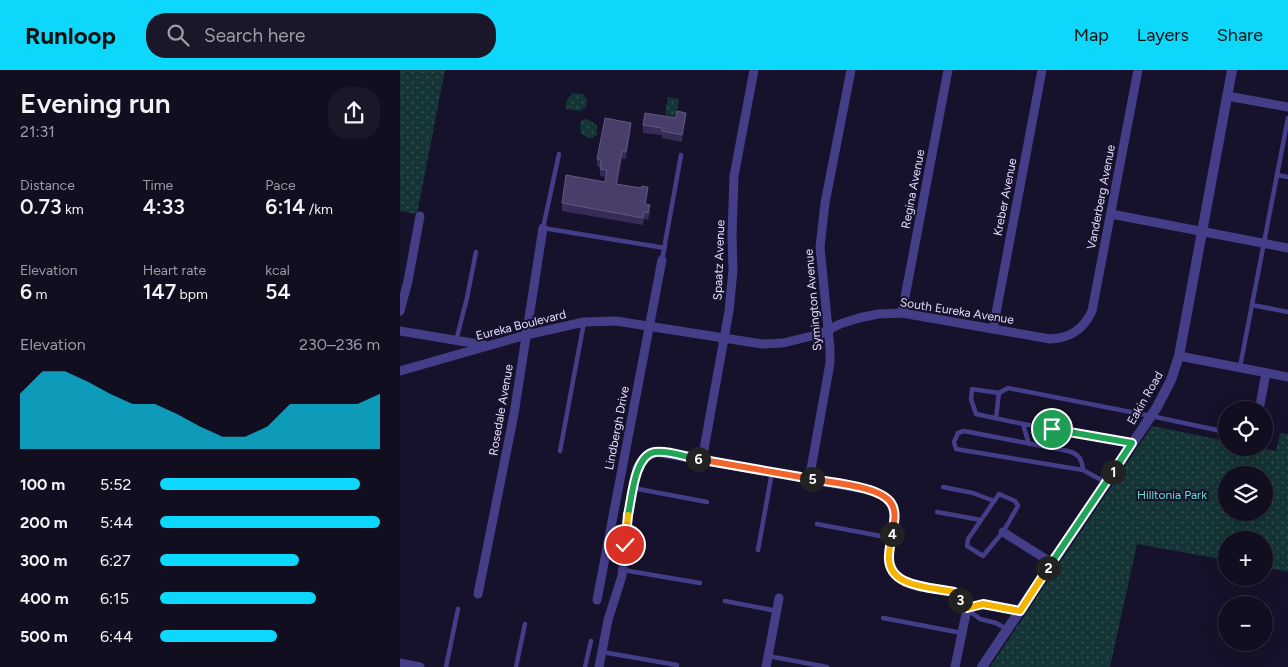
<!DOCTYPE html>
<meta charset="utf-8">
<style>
:root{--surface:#110e20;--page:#1a1729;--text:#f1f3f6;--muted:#9c9ca5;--line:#302e3e;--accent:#0dd7fa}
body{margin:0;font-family:Figtree,sans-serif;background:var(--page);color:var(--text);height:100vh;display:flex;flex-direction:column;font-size:19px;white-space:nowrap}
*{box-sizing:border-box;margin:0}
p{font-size:16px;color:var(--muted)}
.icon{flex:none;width:28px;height:28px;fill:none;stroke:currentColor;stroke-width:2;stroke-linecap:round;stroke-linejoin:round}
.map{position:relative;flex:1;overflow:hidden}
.drawer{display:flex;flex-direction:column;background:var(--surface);width:400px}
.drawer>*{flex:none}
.controls{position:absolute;left:818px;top:331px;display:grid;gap:10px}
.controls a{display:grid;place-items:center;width:55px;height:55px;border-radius:50%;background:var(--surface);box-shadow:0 5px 20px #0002,0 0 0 1px var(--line);font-size:25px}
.pin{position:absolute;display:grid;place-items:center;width:42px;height:42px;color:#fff;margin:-21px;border:2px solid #fff;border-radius:50%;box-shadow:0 1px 5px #0007}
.km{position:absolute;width:25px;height:25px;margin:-12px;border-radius:50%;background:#222;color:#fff;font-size:14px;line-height:25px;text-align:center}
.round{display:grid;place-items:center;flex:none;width:52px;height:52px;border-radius:20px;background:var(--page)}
.headline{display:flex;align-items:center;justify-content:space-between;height:85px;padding:0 20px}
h1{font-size:28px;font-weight:600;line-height:38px}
.figures{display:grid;grid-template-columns:repeat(3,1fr);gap:8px;height:85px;padding:5px 20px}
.figures div{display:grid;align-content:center}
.figures b{font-size:21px;font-weight:600}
.figures small{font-size:14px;font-weight:400}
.figures p{font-size:14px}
.chart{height:140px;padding:10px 20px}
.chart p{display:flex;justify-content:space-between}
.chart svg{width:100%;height:90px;margin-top:5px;fill:var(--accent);opacity:.7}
ul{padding:0 20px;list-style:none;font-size:16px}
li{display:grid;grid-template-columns:80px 60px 1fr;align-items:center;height:38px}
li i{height:12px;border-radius:6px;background:var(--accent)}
header{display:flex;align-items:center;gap:30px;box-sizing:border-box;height:70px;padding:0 25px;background:var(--accent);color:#111}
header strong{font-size:24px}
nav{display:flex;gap:28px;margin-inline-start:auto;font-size:18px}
.search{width:350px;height:45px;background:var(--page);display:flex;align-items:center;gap:12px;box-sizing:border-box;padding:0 18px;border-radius:20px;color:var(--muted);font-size:19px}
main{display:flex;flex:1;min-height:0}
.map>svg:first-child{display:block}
.grass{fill:url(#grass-dots);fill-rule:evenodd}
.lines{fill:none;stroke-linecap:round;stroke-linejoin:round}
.service{stroke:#443e89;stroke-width:4.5}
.minor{stroke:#443e89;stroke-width:9}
.tertiary{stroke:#443e89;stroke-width:10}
.wall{fill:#372b58}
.shaded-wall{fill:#22193f}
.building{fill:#493e6a;stroke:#615781}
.split-1-casing{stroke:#fff;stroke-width:10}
.split-2-casing{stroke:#fff;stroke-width:10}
.split-3-casing{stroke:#fff;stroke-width:10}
.split-4-casing{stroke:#fff;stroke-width:10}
.split-5-casing{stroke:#fff;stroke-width:10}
.split-6-casing{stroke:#fff;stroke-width:10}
.split-7-casing{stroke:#fff;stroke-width:10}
.split-8-casing{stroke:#fff;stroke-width:10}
.split-1{stroke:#22a559;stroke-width:6}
.split-2{stroke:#22a559;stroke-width:6}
.split-3{stroke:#f5b400;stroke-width:6}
.split-4{stroke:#f5b400;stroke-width:6}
.split-5{stroke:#f0652b;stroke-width:6}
.split-6{stroke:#f0652b;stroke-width:6}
.split-7{stroke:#22a559;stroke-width:6}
.split-8{stroke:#f5b400;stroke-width:6}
.labels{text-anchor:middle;stroke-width:4;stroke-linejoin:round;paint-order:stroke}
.street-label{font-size:12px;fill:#e2dcfe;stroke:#17122b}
.park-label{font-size:12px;fill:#68dfc7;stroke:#17122b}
</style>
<header>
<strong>Runloop</strong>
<div class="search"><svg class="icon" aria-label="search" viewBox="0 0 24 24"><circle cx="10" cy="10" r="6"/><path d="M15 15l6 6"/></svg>Search here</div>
<nav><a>Map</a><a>Layers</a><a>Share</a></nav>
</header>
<main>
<section class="drawer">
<div class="headline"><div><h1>Evening run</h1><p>21:31</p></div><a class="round"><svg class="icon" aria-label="share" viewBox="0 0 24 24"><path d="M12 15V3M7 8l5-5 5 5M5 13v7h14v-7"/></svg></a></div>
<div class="figures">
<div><p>Distance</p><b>0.73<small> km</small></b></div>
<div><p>Time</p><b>4:33</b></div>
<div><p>Pace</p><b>6:14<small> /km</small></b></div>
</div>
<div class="figures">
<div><p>Elevation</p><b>6<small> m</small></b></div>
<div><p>Heart rate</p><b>147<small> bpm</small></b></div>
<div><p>kcal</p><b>54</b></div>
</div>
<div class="chart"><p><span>Elevation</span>230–236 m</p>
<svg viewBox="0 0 160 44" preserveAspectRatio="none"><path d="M0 44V17L10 6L20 6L30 11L40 17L50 22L60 22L70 27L80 33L90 38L100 38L110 33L120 22L130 22L140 22L150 22L160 17V44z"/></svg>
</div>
<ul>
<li><b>100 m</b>5:52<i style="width:91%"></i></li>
<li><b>200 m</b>5:44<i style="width:100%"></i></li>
<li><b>300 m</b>6:27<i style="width:63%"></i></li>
<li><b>400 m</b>6:15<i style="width:71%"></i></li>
<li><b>500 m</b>6:44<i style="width:53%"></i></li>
</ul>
</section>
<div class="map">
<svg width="888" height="597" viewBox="0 0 888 597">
<defs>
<pattern id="grass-dots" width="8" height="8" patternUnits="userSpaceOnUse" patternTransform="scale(1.25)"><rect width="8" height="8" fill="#153435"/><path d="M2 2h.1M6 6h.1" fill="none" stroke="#375153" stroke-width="1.8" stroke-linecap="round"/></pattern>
</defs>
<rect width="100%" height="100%" fill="#17122b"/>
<g class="grass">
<polygon points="0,0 45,0 17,144 0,141"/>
<path d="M173,23L183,24L187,30L186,37L180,41L167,39C164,32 168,28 173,23Z"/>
<polygon points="268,27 279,29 276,47 265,45"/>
<path d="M187,49L197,55V65L193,68C182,68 177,60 182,50Z"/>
<path d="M752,356L826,371V378H860L876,381L880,363L888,364V502L864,497V470H826V490L737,474L710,597H590ZM826,405H864V442H826Z"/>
</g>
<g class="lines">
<g class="service">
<polyline points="159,84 143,158 265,178"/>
<polyline points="877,105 888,107"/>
<polyline points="262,190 281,85"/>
<polyline points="852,235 888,242"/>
<polyline points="56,271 67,228 76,182"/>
<polyline points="840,297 888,48"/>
<polyline points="599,323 608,318 751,346 826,362"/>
<polyline points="596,348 599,323 572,319 571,329 576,344 623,354 629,374"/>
<polyline points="623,354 642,357"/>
<polyline points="652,359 731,373"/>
<polyline points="160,381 184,252"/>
<path d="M683,400C682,389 679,384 668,381L564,361L558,363L554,372L556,379L683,400L705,412"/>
<polyline points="543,417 573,423 594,431"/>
<polyline points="233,418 307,432"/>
<polygon points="599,424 615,431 618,436 603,462 583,486 567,476 568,469"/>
<polyline points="537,442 581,450"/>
<polyline points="417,454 491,468"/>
<polyline points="358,480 372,402"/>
<polyline points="223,500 300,513"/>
<polyline points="325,531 377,541"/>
<polyline points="567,539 583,534 620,541"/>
<polyline points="567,539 580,549 596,553 607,559"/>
<polyline points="483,548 562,563"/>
<polyline points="202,582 277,595"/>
<polyline points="368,586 427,597"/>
<polyline points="46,597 58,539"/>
<polyline points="116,597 125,554"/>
<polyline points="185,597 191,571"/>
</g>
<g class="minor">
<polyline points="827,26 888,37"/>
<polyline points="711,144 888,178"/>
<polyline points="0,241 8,211 20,146"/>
<polyline points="502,243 548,0"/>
<polyline points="593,259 642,0"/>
<polyline points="0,261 84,275"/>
<polyline points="779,286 888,307"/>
<path d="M0,301L126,265L184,252L216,251L362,274L383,273L420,264L440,254L459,248L478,244L502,243L650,269C670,268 683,260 692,241L738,0"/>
<polyline points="859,340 866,303"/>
<polyline points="304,379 329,241 333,200 332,165 334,106 354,0"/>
<polyline points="411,399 430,293 430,279 420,177 425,133 451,0"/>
<polyline points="603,462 652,493"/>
<polyline points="78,524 114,344 143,158"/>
<polyline points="197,530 262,190"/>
<polyline points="0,593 20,597"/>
<path d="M199,597L208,550L222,506L228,448L237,398L242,390L249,384L256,382L470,420C508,432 491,459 488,488C494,519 528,517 554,522L567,539L555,597"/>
<polyline points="366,597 379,528"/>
</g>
<polyline class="tertiary" points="582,597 757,337 771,310 779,286 832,0"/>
</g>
<g class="wall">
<polygon points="286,50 282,72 262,68 262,65 243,63 243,55"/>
<polygon points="231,60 226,89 222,89 218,114 248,124 246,134 250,142 248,150 244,149 243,155 162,141 162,133 205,112 206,107 200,106 200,97 197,96 197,89"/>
</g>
<g class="shaded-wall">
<polygon points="286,43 286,50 282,72 282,65"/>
<polygon points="231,53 231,60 226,89 226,82"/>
<polygon points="222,81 222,89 216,121 216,114"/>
<polygon points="248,117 248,124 245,142 245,134"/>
</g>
<g class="building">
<polygon points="277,41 286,43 282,65 262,61 262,58 243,55 245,43 276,48"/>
<polygon points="205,48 231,53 226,82 222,81 216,114 241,118 242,116 248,117 245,134 250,135 248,143 244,142 243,148 162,133 166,105 205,112 207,100 200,99 201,90 197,89"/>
</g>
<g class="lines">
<g class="split-1-casing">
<polyline id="split-1" points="652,359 732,373 713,402"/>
</g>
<g class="split-2-casing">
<polyline id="split-2" points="648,498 713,402"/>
</g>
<g class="split-3-casing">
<polyline id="split-3" points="560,530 567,538 583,534 620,541 648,498"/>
</g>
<g class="split-4-casing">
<path id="split-4" d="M492,464C491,471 489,479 489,487C488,518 532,517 554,522L560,530"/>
</g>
<g class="split-5-casing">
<path id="split-5" d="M412,409C432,413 480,416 491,433C497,442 494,453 492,464"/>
</g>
<g class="split-6-casing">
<polyline id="split-6" points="298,389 412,409"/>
</g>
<g class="split-7-casing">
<path id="split-7" d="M228,445C232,428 234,385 255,382C268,380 285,387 298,389"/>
</g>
<g class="split-8-casing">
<polyline id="split-8" points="225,475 228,445"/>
</g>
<use href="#split-1" class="split-1"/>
<use href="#split-2" class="split-2"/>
<use href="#split-3" class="split-3"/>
<use href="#split-4" class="split-4"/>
<use href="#split-5" class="split-5"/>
<use href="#split-6" class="split-6"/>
<use href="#split-7" class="split-7"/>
<use href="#split-8" class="split-8"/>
</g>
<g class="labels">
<g class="street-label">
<text transform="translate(513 119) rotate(-79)" y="4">Regina Avenue</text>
<text transform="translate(605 127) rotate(-79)" y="4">Kreber Avenue</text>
<text transform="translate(701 127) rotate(-79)" y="4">Vanderberg Avenue</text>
<text transform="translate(319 190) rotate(-88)" y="4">Spaatz Avenue</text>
<text transform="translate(413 230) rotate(-95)" y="4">Symington Avenue</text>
<text transform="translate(557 241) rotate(9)" y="4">South Eureka Avenue</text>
<text transform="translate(121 255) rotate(-14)" y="4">Eureka Boulevard</text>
<text transform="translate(745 328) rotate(-60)" y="4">Eakin Road</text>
<text transform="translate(101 340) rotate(-80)" y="4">Rosedale Avenue</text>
<text transform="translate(217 358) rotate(-79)" y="4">Lindbergh Drive</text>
</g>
<g class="park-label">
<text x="772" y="429">Hilltonia Park</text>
</g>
</g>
</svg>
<div class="controls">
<a><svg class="icon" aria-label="locate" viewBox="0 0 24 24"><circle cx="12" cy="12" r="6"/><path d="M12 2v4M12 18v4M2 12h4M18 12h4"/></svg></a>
<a><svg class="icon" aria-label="layers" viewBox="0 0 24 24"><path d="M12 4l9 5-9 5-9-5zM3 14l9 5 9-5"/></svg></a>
<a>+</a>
<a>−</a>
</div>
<div class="pin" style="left:652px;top:359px;background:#1e9e55"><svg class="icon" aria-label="arrive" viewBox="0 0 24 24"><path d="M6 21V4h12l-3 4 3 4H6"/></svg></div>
<div class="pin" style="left:225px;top:475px;background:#d93025"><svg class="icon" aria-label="check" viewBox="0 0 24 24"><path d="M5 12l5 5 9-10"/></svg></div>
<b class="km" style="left:713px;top:402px">1</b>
<b class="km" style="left:648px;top:498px">2</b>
<b class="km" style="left:560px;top:530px">3</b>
<b class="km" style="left:492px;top:464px">4</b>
<b class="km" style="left:412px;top:409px">5</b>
<b class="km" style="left:298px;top:389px">6</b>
</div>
</main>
